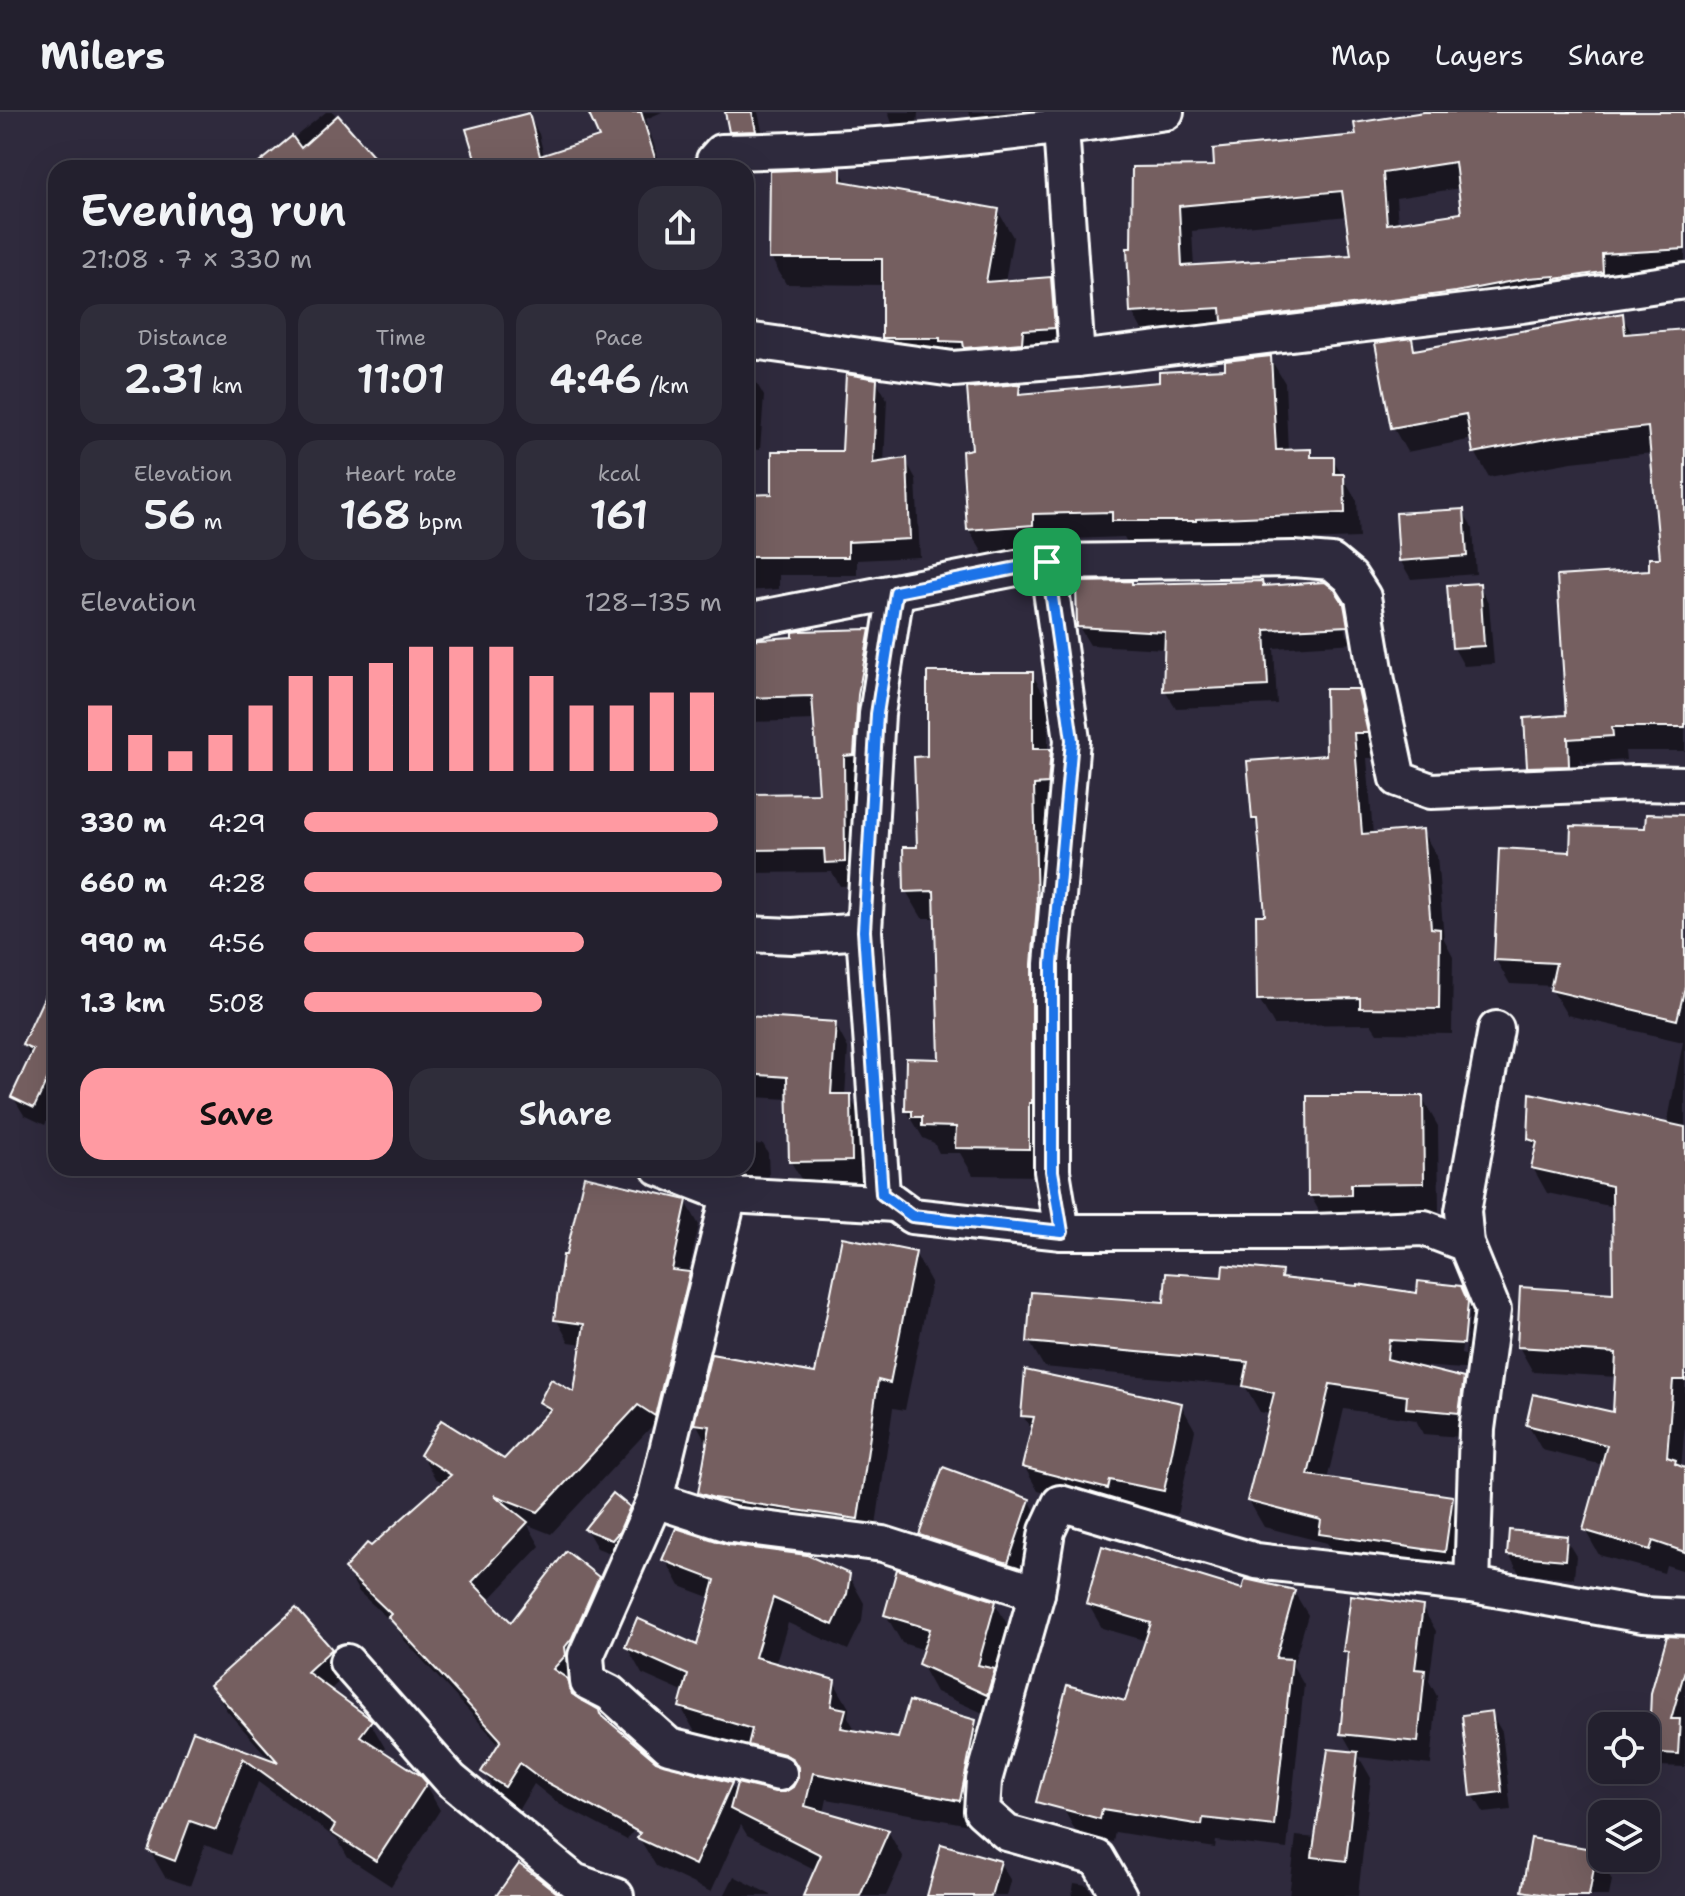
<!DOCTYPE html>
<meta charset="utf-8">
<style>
:root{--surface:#23202e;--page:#2f2d3a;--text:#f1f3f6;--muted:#a3a3aa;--line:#403e4a;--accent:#ff9aa2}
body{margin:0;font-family:"Shantell Sans",sans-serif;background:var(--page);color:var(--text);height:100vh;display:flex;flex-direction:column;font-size:30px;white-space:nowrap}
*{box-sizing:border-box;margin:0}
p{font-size:26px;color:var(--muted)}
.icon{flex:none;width:44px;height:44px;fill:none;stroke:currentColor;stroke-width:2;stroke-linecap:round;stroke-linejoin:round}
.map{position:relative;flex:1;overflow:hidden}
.sheet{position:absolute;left:48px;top:48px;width:706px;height:1016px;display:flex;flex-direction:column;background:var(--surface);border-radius:24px;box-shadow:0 8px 32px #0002,0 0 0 2px var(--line)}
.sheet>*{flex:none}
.controls{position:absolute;left:1588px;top:1600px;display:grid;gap:16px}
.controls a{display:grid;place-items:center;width:72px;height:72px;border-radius:16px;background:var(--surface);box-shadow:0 8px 32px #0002,0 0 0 2px var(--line);font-size:40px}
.pin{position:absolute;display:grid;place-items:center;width:68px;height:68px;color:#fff;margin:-34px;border-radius:16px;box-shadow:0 4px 12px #0006}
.round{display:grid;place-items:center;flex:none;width:84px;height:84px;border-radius:24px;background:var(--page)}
.head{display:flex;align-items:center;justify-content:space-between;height:136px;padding:0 32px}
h1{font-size:44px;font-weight:600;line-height:60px}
.figures{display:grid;grid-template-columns:repeat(3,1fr);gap:12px;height:136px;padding:8px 32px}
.figures div{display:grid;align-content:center;border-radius:20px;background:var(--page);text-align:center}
.figures b{font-size:40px;font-weight:600}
.figures small{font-size:22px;font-weight:400}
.figures p{font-size:22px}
.chart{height:224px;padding:16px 32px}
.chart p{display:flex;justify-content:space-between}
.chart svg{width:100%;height:144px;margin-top:8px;stroke:var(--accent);stroke-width:6}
.cta{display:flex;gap:16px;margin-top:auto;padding:16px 32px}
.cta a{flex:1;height:92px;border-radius:24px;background:var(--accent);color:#111;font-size:32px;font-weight:600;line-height:92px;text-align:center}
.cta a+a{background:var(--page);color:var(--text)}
ul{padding:0 32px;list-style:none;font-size:26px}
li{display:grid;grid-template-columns:128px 96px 1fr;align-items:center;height:60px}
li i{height:20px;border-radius:10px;background:var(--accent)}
header{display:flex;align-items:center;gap:48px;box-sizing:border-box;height:112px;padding:0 40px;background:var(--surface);border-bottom:2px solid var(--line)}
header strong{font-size:38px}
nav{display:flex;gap:44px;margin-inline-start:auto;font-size:28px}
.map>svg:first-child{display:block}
.shadow{fill:#0007;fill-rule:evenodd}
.building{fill:#745e61;stroke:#fff;stroke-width:2;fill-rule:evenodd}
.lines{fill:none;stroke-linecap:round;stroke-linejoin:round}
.minor-casing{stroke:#fff;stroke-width:40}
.minor{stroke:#2f2a3d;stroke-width:34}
.route-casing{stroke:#fff;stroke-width:16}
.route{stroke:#1a73e8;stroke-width:10}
</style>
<header>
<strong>Milers</strong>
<nav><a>Map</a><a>Layers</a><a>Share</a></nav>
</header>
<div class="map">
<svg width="1685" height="1784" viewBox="0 0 1685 1784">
<rect width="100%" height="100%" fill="#2f2a3d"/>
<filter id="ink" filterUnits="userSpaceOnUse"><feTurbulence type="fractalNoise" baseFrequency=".0125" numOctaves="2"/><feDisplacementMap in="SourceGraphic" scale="16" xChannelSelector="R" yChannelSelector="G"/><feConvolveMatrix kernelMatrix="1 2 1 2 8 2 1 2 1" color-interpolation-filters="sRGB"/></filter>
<g filter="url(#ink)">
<g class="shadow">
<polygon points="326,0 333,0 381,56 278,56 271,44"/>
<polygon points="590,0 662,0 646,7 661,56 497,56 528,3 539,22 544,45 602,27"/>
<polygon points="727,0 758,0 766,37 741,38 731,19"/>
<polygon points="888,0 918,0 917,15 893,14"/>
<polygon points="968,0 1057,0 976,14"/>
<path d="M1427,0H1685V162L1146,225L1132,200L1133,137L1216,56L1359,25ZM1460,76L1463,103L1398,112L1396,86ZM1348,104L1354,145L1194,156L1192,119Z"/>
<polygon points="840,58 848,72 998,99 1013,125 1005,170 1050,167 1065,194 1069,242 900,252 884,226 884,173 786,172 771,146"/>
<polygon points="1622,204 1633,223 1685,219 1685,639 1625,639 1626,648 1584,651 1581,646 1582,678 1544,679 1529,655 1568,605 1651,460 1662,448 1652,341 1572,350 1489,365 1475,340 1473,327 1407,340 1393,315 1411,229 1418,240"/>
<polygon points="1270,246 1285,271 1288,340 1310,339 1315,347 1333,347 1357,389 1359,426 1129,434 1124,425 1046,428 1047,438 984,443 969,418 974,339 1019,274 1024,283 1162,272 1228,259"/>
<polygon points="746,265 753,265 764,284 760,338 746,337"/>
<polygon points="876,268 887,287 884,352 906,349 916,367 920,445 857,448 857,463 779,463 779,477 746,479 746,385 774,384 844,341"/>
<polygon points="1463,399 1473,417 1476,462 1411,467 1400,448"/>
<polygon points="1479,473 1489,492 1494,552 1464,554 1454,536"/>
<polygon points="1132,474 1264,475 1342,493 1347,524 1351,523 1348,503 1353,513 1356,531 1274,536 1277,592 1176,596 1165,578 1166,537 1090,533 1079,515"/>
<polygon points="869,519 883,543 858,773 840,774 832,760 746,761 746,684 821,683 816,608 749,610 746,604 746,530"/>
<polygon points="1032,562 1048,589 1048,639 1065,666 1062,699 1048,699 1051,823 1043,1064 973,1063 960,1041 939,1041 934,1031 923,1026 907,999 941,949 937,806 922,806 906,779 919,737 929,646"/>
<polygon points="1357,579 1372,605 1381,646 1367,646 1373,723 1422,719 1437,744 1444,827 1453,844 1452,922 1377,921 1371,912 1274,913 1259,887 1267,805 1260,718 1253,707 1328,645"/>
<polygon points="1685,705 1685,1311 1681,1357 1685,1358 1685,1459 1666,1453 1664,1461 1599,1443 1585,1418 1603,1353 1542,1338 1528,1313 1615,1303 1617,1265 1533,1260 1519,1235 1615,1183 1614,1095 1547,1081 1533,1056 1537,1039 1530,1027 1667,1013 1683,930 1567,903 1552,878 1553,874 1510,872 1496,848 1572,742"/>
<polygon points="56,904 56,989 45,1013 24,1003 13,985 31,946 24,933"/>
<polygon points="746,906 835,912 848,936 845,984 849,984 863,1008 865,1073 805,1074 791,1050 790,987 753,985 746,973"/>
<polygon points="1422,986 1438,1014 1439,1099 1366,1099 1366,1110 1326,1111 1310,1083"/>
<polygon points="763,1032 768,1041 769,1064 731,1065 726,1056 746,1056 746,1033"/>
<polygon points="686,1090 699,1113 688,1162 702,1185 668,1325 652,1314 551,1422 528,1413 540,1434 488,1489 511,1513 598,1466 611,1489 578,1567 570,1575 577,1587 653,1649 731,1673 736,1681 786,1682 794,1677 799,1667 765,1659 753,1638 696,1622 681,1595 685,1581 642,1562 627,1535 698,1535 712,1486 680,1474 665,1447 729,1435 849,1464 864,1491 862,1509 848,1538 788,1511 775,1553 834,1570 849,1596 848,1605 857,1621 900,1629 974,1610 990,1637 975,1714 827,1687 824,1701 888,1719 903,1746 886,1784 805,1784 816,1758 747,1723 741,1713 711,1780 656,1754 639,1726 649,1696 627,1728 559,1692 534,1672 519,1697 497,1683 484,1660 500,1633 404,1528 395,1513 359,1480 346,1457 444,1371 435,1366 422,1343 504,1350 548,1302 541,1290 576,1284 583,1232 569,1230 556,1207"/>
<polygon points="915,1141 931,1170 905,1298 893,1296 873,1434 717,1409 700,1381 708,1333 696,1311 817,1263"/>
<path d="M1280,1161L1285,1168L1418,1183L1460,1176L1476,1202L1478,1258L1418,1254V1257L1462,1267L1478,1294L1473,1326L1423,1322L1416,1308L1344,1297L1327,1368L1452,1386L1467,1412L1459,1465L1337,1447L1327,1431L1264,1415L1249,1389L1270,1302L1260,1300L1245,1274L1044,1255L1029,1229L1166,1193L1224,1167ZM1466,1198H1470L1465,1243L1461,1242Z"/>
<polygon points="1181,1293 1195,1318 1177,1403 1124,1392 1122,1401 1038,1379 1024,1354 1033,1320 1023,1304"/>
<polygon points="1029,1388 1045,1416 1023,1478 938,1450 922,1422"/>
<polygon points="628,1397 639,1415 623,1446 597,1436 586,1417"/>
<polygon points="1565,1426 1576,1444 1574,1466 1519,1461 1509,1443"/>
<polygon points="1244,1479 1294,1480 1308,1503 1293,1554 1304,1573 1287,1737 1216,1729 1215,1736 1115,1720 1113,1730 1076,1720 1063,1696 1127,1592 1147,1529 1102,1516 1088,1492"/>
<polygon points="995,1491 1011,1519 1003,1610 936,1580 920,1551 925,1538 902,1531 886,1503"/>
<polygon points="1422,1495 1436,1519 1429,1569 1437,1584 1431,1653 1359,1645 1371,1666 1358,1784 1289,1784 1296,1724 1317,1726 1354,1642 1342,1621 1350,1547 1345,1538"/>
<polygon points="296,1499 331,1538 345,1564 329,1579 370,1610 385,1636 382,1640 425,1672 440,1698 391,1774 348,1746 338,1728 258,1670 231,1743 205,1733 190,1774 165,1765 150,1739 194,1622 272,1650 227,1599 212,1574"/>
<polygon points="1685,1536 1685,1655 1658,1654 1650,1640"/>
<polygon points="1491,1601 1502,1620 1511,1698 1484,1701 1473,1683"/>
<polygon points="1596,1740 1612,1768 1609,1784 1527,1784 1524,1778"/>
<polygon points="1000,1751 1011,1769 1007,1784 929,1784"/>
<polygon points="734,1764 771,1783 771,1784 724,1784"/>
<polygon points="1074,1771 1087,1773 1094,1784 1072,1784"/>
</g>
<g class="building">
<polygon points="588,0 641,0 658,56 478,56 466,17 529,1 540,44 599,25"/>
<polygon points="725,0 752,0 756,19 729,20"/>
<path d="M1424,0H1685V137L1602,142L1603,160L1555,167V164L1528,166L1456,180L1222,209L1221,196L1130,201L1127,136H1131L1132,55L1214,54L1213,37L1356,23L1354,11ZM1455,50L1461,101L1387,112L1383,61ZM1342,79L1351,143L1182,154L1179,94Z"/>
<polygon points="338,3 384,56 253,56 292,24 301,36"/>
<polygon points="841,56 841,69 999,97 986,170 1051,165 1055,216 1023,218 1022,231 964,236 963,230 940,229 940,226 882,226 882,147 769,147 770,59"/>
<polygon points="1623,201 1625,222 1685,217 1685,615 1612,615 1613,624 1568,627 1568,624 1569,654 1527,655 1524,606 1566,603 1557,464 1649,458 1649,446 1660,446 1648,315 1557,325 1473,341 1466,302 1391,316 1375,231 1412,226 1414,238"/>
<polygon points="1271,244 1276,338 1311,337 1311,345 1334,345 1334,362 1344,362 1345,401 1196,407 1196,409 1112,409 1112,400 1033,402 1033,413 967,418 962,339 972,337 967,276 1020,272 1019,282 1159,270 1159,260 1225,257 1225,249"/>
<polygon points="846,262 877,267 873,351 907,346 910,427 848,430 848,445 746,445 746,383 772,382 772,339 842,339"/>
<polygon points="1464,397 1467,444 1399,449 1396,401"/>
<polygon points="1132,469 1132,472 1262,469 1263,474 1325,470 1335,478 1344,492 1348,514 1265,518 1268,574 1163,579 1165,520 1077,515 1076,470"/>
<polygon points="1480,471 1484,534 1452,536 1447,473"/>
<polygon points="870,517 858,583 854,643 844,644 845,750 825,751 824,737 750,738 749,682 819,681 812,584 746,586 746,528 793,525 793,520 801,519"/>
<polygon points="927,560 1033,560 1033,637 1051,637 1048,672 1034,673 1037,794 1032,852 1032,991 1029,991 1029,1037 955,1036 956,1015 922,1014 922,1005 912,1005 912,999 905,999 906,946 939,947 934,779 904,780 903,735 917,735 914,645 927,644"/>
<polygon points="1325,577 1358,577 1368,621 1354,621 1362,722 1423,717 1431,816 1440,817 1439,897 1360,896 1360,886 1257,888 1256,803 1265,803 1257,707 1252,707 1247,649 1326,643"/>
<polygon points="1646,702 1685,703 1685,875 1677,908 1550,878 1556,851 1494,848 1499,736 1570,740 1571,714 1645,716"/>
<polygon points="56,860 56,949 34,996 11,985 33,938 22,933"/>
<polygon points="746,904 836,910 831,982 851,982 852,1049 789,1050 787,965 746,962"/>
<polygon points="1530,981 1685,1015 1685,1268 1673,1268 1667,1345 1676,1348 1675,1352 1685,1356 1685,1440 1653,1429 1650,1438 1583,1418 1607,1333 1526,1313 1533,1282 1613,1300 1616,1241 1517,1235 1520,1175 1613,1181 1612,1074 1531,1056 1537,1030 1528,1027"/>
<polygon points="1307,984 1423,984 1424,1071 1351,1072 1351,1083 1308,1084"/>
<polygon points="584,1064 687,1088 672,1158 690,1160 655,1304 638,1293 538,1400 494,1383 528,1410 472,1470 511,1510 566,1439 599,1465 572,1526 565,1535 566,1543 553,1557 568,1567 572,1582 599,1598 600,1602 656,1649 732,1671 695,1753 637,1726 640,1721 544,1669 520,1651 505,1675 481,1660 501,1628 388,1505 391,1502 344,1457 367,1431 371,1434 451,1363 420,1343 441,1308 504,1347 551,1297 539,1290 551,1267 574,1280 584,1212 554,1208 563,1143 566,1143"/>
<polygon points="842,1125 916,1140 890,1271 878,1268 858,1407 714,1386 698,1381 710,1314 694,1312 711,1242 815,1261"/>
<polygon points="1223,1153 1282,1159 1281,1166 1357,1174 1357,1172 1417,1181 1418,1169 1461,1174 1468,1190 1464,1232 1389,1228 1387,1247 1464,1266 1459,1301 1406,1296 1407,1284 1330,1272 1308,1363 1453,1384 1445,1440 1319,1422 1321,1408 1247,1389 1274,1281 1243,1274 1248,1250 1027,1230 1031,1180 1164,1190 1166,1161 1222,1165"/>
<polygon points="1025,1258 1182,1291 1164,1379 1110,1368 1108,1377 1022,1355 1034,1305 1021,1304"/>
<polygon points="943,1355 1030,1387 1008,1451 919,1423"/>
<polygon points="613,1381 630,1395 619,1420 612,1428 584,1417"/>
<polygon points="676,1416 729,1433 807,1443 850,1462 847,1482 833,1513 773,1486 755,1545 835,1568 831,1594 846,1597 841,1616 898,1626 909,1589 976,1608 960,1689 813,1661 805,1694 889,1718 860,1784 803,1784 821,1743 730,1697 737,1671 775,1680 785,1680 793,1675 798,1665 798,1655 793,1647 784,1642 748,1633 752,1617 679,1595 688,1563 625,1535 637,1506 697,1533 715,1468 662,1448"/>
<polygon points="1509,1418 1567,1424 1565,1448 1507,1443"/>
<polygon points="1102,1434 1242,1477 1245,1467 1295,1478 1276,1546 1292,1547 1274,1714 1203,1706 1202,1713 1102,1697 1100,1707 1036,1690 1067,1573 1125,1589 1151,1511 1086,1492"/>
<polygon points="897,1457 996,1489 978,1553 995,1557 987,1583 918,1552 930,1517 884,1503"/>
<polygon points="1351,1483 1423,1494 1415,1557 1425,1558 1418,1630 1340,1622 1348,1540 1343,1539"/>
<polygon points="296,1496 332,1537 307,1560 372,1608 360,1624 420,1663 427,1671 376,1749 331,1720 335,1713 243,1646 216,1718 190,1709 175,1749 148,1739 193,1619 278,1650 210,1573"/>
<polygon points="1667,1524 1685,1525 1685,1558 1671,1607 1680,1607 1678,1642 1661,1641 1658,1652 1648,1651 1651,1581"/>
<polygon points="1492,1599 1502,1680 1471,1684 1462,1603"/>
<polygon points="1328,1637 1358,1640 1346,1749 1312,1745"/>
<polygon points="1531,1726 1597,1738 1589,1784 1552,1784 1522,1779"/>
<polygon points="941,1732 1001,1749 991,1784 927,1784"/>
<polygon points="519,1752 537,1765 561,1784 496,1784"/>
</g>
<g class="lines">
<g class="minor-casing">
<g id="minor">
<polyline points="1061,16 1077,247"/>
<path d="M714,56V48L721,40C870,38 1019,22 1166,0"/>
<polyline points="746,228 953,257 1077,247 1522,193 1685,169"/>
<polyline points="1047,450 1072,628 1052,852 1052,1059 1062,1120"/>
<polyline points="896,480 877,602 864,819 882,1082 912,1104 1062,1120 1313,1120 1424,1116 1466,1132 1493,1198 1477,1317 1472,1473"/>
<polyline points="746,509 1047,450 1293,447 1332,450 1350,465 1363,485 1377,569 1398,667 1431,679 1636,671 1685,672"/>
<polyline points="746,822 792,824 864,819"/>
<polyline points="659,1056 729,1083 895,1092"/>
<polyline points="729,1083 655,1388 586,1544 588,1570 610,1581 669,1634 779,1661"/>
<polyline points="1466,1132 1463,1099 1496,917"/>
<polyline points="655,1388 732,1413 883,1432 1037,1481"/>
<polyline points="347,1550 451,1668 574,1769 616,1784"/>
<polyline points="1119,1784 1097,1746 1007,1721 982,1699 984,1668 1037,1481 1047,1419 1060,1391 1256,1449 1472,1473 1643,1503 1685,1505"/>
</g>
</g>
<use href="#minor" class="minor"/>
</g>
</g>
<g class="lines" filter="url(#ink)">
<g class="route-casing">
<polygon id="route" points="1047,450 1072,628 1052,852 1052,1059 1062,1120 912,1104 882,1082 864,819 877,602 896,480"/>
</g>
<use href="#route" class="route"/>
</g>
</svg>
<div class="controls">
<a><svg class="icon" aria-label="locate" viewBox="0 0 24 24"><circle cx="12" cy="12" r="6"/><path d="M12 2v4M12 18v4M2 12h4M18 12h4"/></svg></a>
<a><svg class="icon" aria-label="layers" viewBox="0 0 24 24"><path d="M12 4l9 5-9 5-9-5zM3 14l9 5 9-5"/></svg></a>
</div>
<div class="pin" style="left:1047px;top:450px;background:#1e9e55"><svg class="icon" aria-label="arrive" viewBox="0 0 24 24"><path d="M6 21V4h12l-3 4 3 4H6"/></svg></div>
<section class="sheet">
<div class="head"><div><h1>Evening run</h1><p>21:08 · 7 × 330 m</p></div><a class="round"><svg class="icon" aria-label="share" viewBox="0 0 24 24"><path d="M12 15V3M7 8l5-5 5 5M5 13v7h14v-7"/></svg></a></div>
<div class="figures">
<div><p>Distance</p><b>2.31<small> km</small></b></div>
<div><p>Time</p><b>11:01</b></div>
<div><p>Pace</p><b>4:46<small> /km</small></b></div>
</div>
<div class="figures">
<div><p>Elevation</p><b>56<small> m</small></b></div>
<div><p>Heart rate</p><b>168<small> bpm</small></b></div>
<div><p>kcal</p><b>161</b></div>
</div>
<div class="chart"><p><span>Elevation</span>128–135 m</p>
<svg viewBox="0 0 160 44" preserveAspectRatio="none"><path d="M5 44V24M15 44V33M25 44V38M35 44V33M45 44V24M55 44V15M65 44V15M75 44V11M85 44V6M95 44V6M105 44V6M115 44V15M125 44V24M135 44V24M145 44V20M155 44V20"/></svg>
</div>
<ul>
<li><b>330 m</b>4:29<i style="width:99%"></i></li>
<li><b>660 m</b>4:28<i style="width:100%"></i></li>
<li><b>990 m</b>4:56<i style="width:67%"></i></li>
<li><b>1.3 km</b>5:08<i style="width:57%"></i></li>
</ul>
<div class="cta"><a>Save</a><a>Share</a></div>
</section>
</div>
